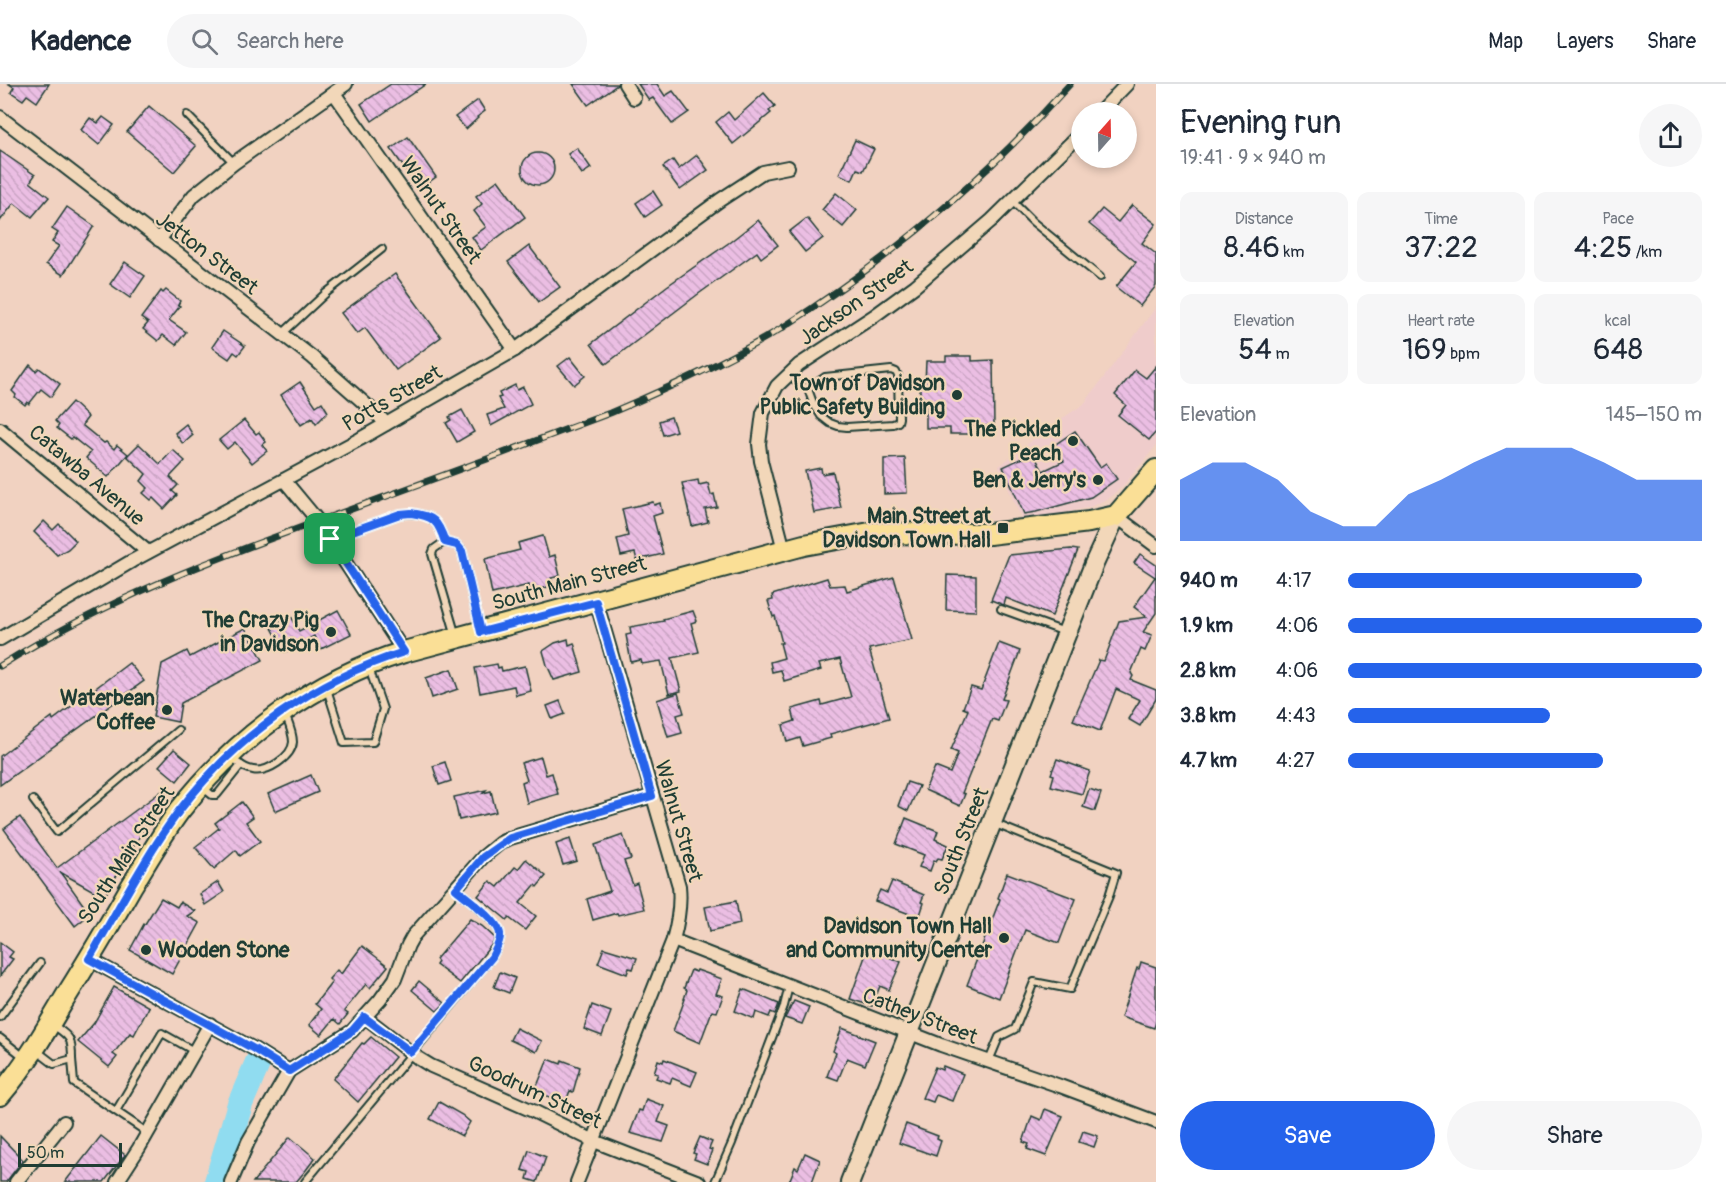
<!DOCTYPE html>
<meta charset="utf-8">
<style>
:root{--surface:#fff;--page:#f6f6f7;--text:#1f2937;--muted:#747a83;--line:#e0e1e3;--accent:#2563eb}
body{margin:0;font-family:Pangolin,sans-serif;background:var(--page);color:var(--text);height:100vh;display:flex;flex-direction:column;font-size:22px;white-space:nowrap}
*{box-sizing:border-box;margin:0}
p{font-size:20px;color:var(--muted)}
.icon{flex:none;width:33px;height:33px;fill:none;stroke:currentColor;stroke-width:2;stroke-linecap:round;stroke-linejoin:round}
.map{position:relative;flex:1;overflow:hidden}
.sheet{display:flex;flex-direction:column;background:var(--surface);width:570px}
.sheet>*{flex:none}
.needle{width:39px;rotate:20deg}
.fabs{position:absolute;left:1071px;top:18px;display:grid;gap:12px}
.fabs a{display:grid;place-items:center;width:66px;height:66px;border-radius:50%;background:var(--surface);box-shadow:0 3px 9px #0003;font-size:30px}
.scale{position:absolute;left:18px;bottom:15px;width:104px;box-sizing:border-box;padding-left:6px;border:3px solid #1f3d34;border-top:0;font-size:16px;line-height:21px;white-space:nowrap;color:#1f3d34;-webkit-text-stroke:4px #f2d7b9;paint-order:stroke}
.pin{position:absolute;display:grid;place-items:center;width:51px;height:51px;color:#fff;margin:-26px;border-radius:12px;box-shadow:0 3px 9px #0006}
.round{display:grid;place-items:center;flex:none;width:63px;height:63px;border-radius:32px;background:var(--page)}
.summary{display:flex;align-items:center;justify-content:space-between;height:102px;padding:0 24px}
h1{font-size:33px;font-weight:600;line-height:45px}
.metrics{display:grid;grid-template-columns:repeat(3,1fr);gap:9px;height:102px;padding:6px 24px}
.metrics div{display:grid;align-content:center;border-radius:12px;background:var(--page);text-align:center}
.metrics b{font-size:30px;font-weight:600}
.metrics small{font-size:16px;font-weight:400}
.metrics p{font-size:16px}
.chart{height:168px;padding:12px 24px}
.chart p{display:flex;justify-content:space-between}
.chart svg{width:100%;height:108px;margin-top:6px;fill:var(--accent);opacity:.7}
.button{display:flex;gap:12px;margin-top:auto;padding:12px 24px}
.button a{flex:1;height:69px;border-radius:36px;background:var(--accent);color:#fff;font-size:24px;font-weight:600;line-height:69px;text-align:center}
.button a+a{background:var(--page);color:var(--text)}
ul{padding:0 24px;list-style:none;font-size:20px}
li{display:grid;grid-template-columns:96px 72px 1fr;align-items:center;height:45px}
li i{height:15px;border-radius:8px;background:var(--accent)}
header{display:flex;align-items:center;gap:36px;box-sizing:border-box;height:84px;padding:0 30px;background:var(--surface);border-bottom:2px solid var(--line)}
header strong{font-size:28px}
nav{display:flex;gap:33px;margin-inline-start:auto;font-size:21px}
.search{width:420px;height:54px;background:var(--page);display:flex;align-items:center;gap:15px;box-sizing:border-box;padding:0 21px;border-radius:33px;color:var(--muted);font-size:22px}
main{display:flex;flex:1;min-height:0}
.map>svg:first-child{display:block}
.built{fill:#efcccb}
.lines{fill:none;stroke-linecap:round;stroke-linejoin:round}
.river{stroke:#90dcf0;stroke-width:26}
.building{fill:url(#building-back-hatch);stroke:#1f3d34;stroke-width:1.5}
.lane-casing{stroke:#1f3d34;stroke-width:10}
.street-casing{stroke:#1f3d34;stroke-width:16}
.secondary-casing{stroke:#1f3d34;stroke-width:22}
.primary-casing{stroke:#1f3d34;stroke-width:24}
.lane{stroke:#f2d7b9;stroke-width:6}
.street{stroke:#f2d7b9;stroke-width:12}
.secondary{stroke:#f2d7b9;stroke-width:18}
.primary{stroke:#fadf96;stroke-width:20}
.rail-casing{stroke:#1f3d34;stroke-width:7}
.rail{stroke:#f2d7b9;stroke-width:4.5;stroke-dasharray:14;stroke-linecap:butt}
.route-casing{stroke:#fff;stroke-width:12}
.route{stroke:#2563eb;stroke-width:8}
.poi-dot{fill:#1f3d34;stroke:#f2d7b9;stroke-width:2}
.labels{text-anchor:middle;stroke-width:4.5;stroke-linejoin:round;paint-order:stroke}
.street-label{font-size:21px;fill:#1f3d34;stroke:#f2d7b9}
.poi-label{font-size:21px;font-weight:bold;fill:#1f3d34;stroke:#f2d7b9;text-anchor:end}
</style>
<header>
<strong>Kadence</strong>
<div class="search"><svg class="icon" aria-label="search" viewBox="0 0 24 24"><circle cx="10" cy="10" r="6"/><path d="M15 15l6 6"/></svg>Search here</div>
<nav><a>Map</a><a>Layers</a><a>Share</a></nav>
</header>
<main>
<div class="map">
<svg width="1156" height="1098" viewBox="0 0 1156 1098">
<defs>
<pattern id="building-back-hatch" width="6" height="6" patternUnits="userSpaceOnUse" patternTransform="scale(1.5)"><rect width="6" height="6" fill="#ebbee3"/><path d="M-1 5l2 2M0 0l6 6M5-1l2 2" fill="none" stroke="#c9a4c3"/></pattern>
</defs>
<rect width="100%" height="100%" fill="#f1d2c1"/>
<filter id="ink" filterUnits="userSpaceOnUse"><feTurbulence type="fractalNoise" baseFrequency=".0167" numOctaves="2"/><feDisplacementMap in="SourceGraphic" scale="12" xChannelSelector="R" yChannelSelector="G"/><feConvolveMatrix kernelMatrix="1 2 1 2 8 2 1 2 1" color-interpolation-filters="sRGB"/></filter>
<g filter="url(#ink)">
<polygon class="built" points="1156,223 1156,362 1124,401 1109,414 1090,423 1023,439 999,382 1051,342 1084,320"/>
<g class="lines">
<polyline class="river" points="217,1098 240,1020 258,978"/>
</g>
<g class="building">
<polygon points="9,0 49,0 37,18 27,11 23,16 11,8 14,3"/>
<polygon points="391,0 426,0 372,37 361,20"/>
<polygon points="573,0 617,0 617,1 588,21"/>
<polygon points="638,0 657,0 665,12 673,7 689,28 672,40 653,14 649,16"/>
<polygon points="764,9 775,22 769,27 771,29 733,60 716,38 728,28 734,36"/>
<polygon points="478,16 485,27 477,33 478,34 466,45 455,33"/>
<polygon points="149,22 196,62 174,88 127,48"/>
<polygon points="103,33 114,41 99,61 81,46 90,34 98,39"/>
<polygon points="408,53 436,93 419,105 391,65"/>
<polygon points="855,56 874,65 863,87 857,85 852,96 839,90"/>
<polygon points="577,64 591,84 582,90 568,70"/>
<polygon points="0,67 35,91 30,98 49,113 32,133 14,119 0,137"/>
<circle cx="538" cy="85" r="16"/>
<polygon points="697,71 708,86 680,106 663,83 673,76 679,85"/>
<polygon points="498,96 525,133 481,166 472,153 486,143 474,127 482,120 476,112"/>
<polygon points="653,107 662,121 645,133 636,119"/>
<polygon points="836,109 857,126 843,143 822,126"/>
<polygon points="1132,121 1156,140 1142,159 1156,170 1156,202 1140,222 1116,203 1136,178 1089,140 1102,125 1118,138"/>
<polygon points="67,123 94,142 63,191 46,180 59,162 52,158 58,149 52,145"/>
<polygon points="807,134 823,154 805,168 789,148"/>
<polygon points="758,136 778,161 761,174 757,168 697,211 606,280 591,260 667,202 730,158"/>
<polygon points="529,162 560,203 539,218 508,178"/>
<polygon points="125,178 145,192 130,214 110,200"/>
<polygon points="395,190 441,253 396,286 365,244 357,250 341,229"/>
<polygon points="166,206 180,217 178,221 180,222 169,236 186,248 176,261 163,251 158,257 143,245 148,239 141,234 161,207 163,209"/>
<polygon points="223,247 245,262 238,271 234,268 229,275 212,263"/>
<polygon points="946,272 972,272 972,277 993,276 994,342 972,342 972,350 950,350 950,344 926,344 926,323 920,323 920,300 925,300 926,277 946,277"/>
<polygon points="570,273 585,292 574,301 558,282"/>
<polygon points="30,281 36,287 39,284 60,300 51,313 41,305 29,320 27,318 25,321 15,313 16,311 12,307"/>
<polygon points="1156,282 1156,348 1149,356 1118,331 1126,321 1115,311 1135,286 1146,294"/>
<polygon points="300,298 316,322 322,318 328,328 316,340 312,334 301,341 281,311"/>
<polygon points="515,301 517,306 523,303 531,320 491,342 487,331 504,325 498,314 501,313 499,309"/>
<polygon points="72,318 88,333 82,341 104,359 106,358 114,365 117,361 128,370 108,393 86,374 91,368 72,353 71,355 57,344 59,341 55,337"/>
<polygon points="462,326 474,348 457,358 446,339 451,336 449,333"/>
<polygon points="671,333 676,347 663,351 659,337"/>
<polygon points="244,336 256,350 259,348 266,358 262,361 267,367 252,379 235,358 227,365 219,356"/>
<polygon points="186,340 193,351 183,360 175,349"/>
<polygon points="1075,347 1100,383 1106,379 1117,395 1091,413 1036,428 1024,430 1003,383 1033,369 1043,387 1064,377 1053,362"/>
<polygon points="139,360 160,380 173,366 185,377 170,393 178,401 172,407 177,411 164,425 153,414 151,416 143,409 148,404 141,397 146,390 127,372"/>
<polygon points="905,374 907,409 884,410 884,375"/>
<polygon points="821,384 822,390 833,388 841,424 814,429 805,387"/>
<polygon points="698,396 699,401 708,399 711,411 714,410 717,423 705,425 708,438 692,442 682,399"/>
<polygon points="653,418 654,421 660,419 662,429 653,432 663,470 637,476 635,469 621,472 617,455 628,452 622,425"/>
<polygon points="44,437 53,446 59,440 76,457 68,465 57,471 34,448"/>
<polygon points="543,452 549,473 555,471 560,492 551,494 553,502 530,507 529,501 492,510 485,475 520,466 518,459"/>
<polygon points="1071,465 1078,466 1052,532 1006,514 1004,521 991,516 1009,471"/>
<polygon points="1140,470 1156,481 1156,529 1143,548 1152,551 1145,567 1141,565 1131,589 1133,592 1131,596 1156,606 1156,615 1140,642 1128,635 1140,616 1116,605 1100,647 1073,636 1099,576 1104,577 1119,537 1147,533 1134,523 1155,493 1134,479"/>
<polygon points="947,491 976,492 976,527 946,526"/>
<polygon points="894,493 912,556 869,565 889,634 830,650 831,654 803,662 800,654 787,658 783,641 795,637 792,625 821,617 822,621 851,613 840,575 819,580 821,586 784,597 781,586 772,588 770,578 784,574 780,559 782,559 775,532 773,533 768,517 773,516 772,511 827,494 830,502 845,501 847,507"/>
<polygon points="338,526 351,550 321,565 314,552 285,568 271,542 291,532 299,547"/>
<polygon points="693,527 697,537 691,539 699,568 672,574 681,607 669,610 661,577 642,580 641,576 631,578 626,551 631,550 630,543 664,537 663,535"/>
<polygon points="245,544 263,576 181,619 178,638 153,633 162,580 187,567 190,573"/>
<polygon points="568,555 569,561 574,559 582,588 554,596 547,581 543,567 555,559"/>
<polygon points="999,559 1020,567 1002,615 1006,616 998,637 992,635 962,709 965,710 960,722 925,706 935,683 950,689 958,669 951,666 968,626 963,624 971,603 981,606"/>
<polygon points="129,579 144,597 0,701 0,672 52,633 53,636"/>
<polygon points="497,580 498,584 501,583 502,587 525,582 531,607 516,611 514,602 480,609 475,584"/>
<polygon points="451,585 458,605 432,614 426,594"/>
<polygon points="678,609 684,629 677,631 682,649 668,653 657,616"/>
<polygon points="560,617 565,630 552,635 547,622"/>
<polygon points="174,665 191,679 177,697 159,682"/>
<polygon points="541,673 546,691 552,689 558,710 527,719 522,698 527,696 521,679"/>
<polygon points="1057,675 1090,687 1082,710 1051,702 1054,691 1051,690"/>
<polygon points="445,678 451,697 439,701 433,682"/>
<polygon points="311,691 318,708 275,727 268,710"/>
<polygon points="907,698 919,702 908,727 898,722"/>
<polygon points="170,701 104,813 60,788 90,830 75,842 4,745 20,733 57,784"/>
<polygon points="1089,705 1101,709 1095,727 1083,723"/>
<polygon points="486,706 483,709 491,707 496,728 459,736 454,713"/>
<polygon points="242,718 253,733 246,738 260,757 240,772 236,766 214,785 195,763 219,744 215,739"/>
<polygon points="906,734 938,747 935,755 948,761 942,775 938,774 936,777 934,776 930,787 919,783 924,771 896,760"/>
<polygon points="623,751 631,775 624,777 633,801 637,799 644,825 618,831 617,829 593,836 587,815 610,807 595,761"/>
<polygon points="570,755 577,777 563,781 556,760"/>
<polygon points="526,775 546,792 537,803 535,801 520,819 536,832 525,846 509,834 507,836 478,812 490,797 498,803 515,783 518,785"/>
<polygon points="1007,789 1076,815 1059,859 1025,846 999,914 967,901 1000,815 998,814"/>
<polygon points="892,797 924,811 921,818 924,819 920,831 916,830 915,832 875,817 880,806 887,809"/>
<polygon points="218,798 224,808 205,821 200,810"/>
<polygon points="161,814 177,823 180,818 195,827 187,832 200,839 172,890 130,866 144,840 145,840"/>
<polygon points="736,817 740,840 710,847 705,823"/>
<polygon points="470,835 482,842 495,854 493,859 460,899 436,881 438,878 436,875"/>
<polygon points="0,858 13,868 9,873 13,875 0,892"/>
<polygon points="876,861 886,866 884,871 901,878 889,906 880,902 872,922 850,915 868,864 873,867"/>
<polygon points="362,862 388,882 370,904 366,900 344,927 348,930 340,940 334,935 321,951 309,941 321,925 315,920 332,898 329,895 337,886 341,890"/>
<polygon points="604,864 637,874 633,885 629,884 627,890 598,879"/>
<polygon points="1141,878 1156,883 1156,938 1154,944 1121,933 1137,884 1139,885"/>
<polygon points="691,886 696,888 697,886 722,895 716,910 723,912 717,928 712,927 700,959 673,947 685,915 684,915 687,906 684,904"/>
<polygon points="500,888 515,894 509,909 494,903"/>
<polygon points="419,897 445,919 437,927 412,906"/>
<polygon points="114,903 149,923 134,951 130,949 113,970 117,973 109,983 78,958 94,939"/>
<polygon points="743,905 779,920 775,930 771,928 769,933 756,928 754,935 735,927"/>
<polygon points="794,917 809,923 802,940 785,934"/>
<polygon points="592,921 611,928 602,952 584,945"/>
<polygon points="516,944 542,957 536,968 510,956"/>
<polygon points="842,944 875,957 865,981 847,974 838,996 827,992 836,969 833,967"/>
<polygon points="371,953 395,973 358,1018 333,995 362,959 364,960"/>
<polygon points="548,975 561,980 562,976 580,983 573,1008 570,1007 565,1019 535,1007"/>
<polygon points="664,975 697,988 691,1002 672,994 670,999 656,994 658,990 654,989 658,976 663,978"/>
<polygon points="943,982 963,990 952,1017 936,1011 933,1018 922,1014 935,983 942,986"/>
<polygon points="646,1015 664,1022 658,1038 669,1042 663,1058 630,1049 639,1026 642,1027"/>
<polygon points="439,1018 462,1031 470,1038 462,1052 430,1035"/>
<polygon points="1045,1025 1063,1032 1046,1072 1027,1065 1029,1060 1023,1058 1032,1032 1041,1036"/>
<polygon points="906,1040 938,1052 937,1055 941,1057 936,1072 899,1059"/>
<polygon points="1083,1047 1098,1052 1094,1063 1079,1058"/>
<polygon points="0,1052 23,1076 6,1098 0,1098"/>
<polygon points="101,1052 125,1071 122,1075 104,1098 65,1098"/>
<polygon points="290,1053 315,1074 306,1086 296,1098 253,1098"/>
<polygon points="700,1053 712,1058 709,1065 712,1066 707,1080 694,1075 696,1070 693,1069"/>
<polygon points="529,1066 546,1073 537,1098 527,1095 529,1088 522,1086"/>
<polygon points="805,1069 820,1076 812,1098 789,1098 795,1083 798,1085"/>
</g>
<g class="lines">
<g class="lane-casing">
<g id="lane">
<polyline points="187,31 234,79"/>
<polyline points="1012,117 1033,138 1100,193"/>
<polyline points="282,250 326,209 382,165"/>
<polyline points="788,291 808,305 813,319 821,332 830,339 838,342 847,343 893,340 898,338 899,334 898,292 896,288 891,286 825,293 808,305"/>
<path d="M330,455L400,430C427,428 437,432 445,458"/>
<polyline points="1001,525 1065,548"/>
<polyline points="456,552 432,470 434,465 444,458 457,461 462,467 480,544"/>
<polyline points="327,605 344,659 373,658 383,625 369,584"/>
<path d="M232,675C238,679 245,685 253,686C267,689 292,673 293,658C293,649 288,638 285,630"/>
<polyline points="202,703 212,711 217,711 241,681"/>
<polyline points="33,716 57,748 178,646"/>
<polyline points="0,933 40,879"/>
<polyline points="0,954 24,973"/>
<path d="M37,967L54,980L72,975C72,953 70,953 53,941"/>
<polyline points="72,975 74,999 148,1049"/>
<polyline points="989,977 999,953 1015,945 1034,898 1070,905 1109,812 1116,789 993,739"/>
<polyline points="116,1027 162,949 194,967"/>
<path d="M305,1098L492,873C495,866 501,858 500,850C498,837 467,814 456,805"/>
<polyline points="715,1098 732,1059 784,922 789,902"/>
</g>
</g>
<g class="street-casing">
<g id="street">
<polyline points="625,0 634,14"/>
<polyline points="334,9 515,266"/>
<polyline points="1100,28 1127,0"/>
<polyline points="0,33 312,273 379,332 386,340"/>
<polyline points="159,156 194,111 234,79 346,0"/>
<polyline points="0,345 148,468"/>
<polyline points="284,396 318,437 404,568"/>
<polyline points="1116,432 1156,462"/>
<polyline points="784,466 761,377 759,360 763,329 777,302 799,281 874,232 915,202 992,136 1082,48"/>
<polyline points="0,555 132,477 360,355 515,266 720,116 763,88 788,83"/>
<polyline points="673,856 941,961 1060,1002 1156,1038"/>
<polyline points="89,875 254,965 289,987"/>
<polyline points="365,933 418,974 431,982 533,1027 594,1057 699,1098"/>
<polyline points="16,1098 64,1038"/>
<polyline points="117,1098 139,1064 210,940"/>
<polyline points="231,1098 248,1058 289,987 352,947 380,916 395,895 408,861 413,852 483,773 500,759 510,754 652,712"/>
<path d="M577,1098L673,856C678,838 681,821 679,802L596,517"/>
</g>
</g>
<g class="secondary-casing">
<polyline id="secondary" points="850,1098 1094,480 1116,432"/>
</g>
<g class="primary-casing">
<path id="primary" d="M0,1011C27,980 47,944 68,909C90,874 111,838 131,803C147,777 162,750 180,726C237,653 316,595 404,568L804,461L870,449L989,450L1089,438L1116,432L1156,386"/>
</g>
<use href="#lane" class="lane"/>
<use href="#street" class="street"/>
<use href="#secondary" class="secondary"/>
<use href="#primary" class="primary"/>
<g class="rail-casing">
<path id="rail" d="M0,582C103,517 215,474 330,433C423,399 517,364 610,329C669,304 728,277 782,244C889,176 986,94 1070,0"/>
</g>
<use href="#rail" class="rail"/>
</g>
</g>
<g class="lines" filter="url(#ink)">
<g class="route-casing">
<path id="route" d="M411,429C434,432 438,437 445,458L457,461L462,467L481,548L596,518L652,712L510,754L483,773L456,805C467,814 499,837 500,850C501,858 495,866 492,873L411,968L364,933L352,947L289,987L254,965L89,875C118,826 145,773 179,727C235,653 316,595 404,568L330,455L400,430Z"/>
</g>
<use href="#route" class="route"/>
</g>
<g class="poi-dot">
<circle cx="957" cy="311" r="6"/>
<circle cx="1073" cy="357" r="6"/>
<circle cx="1098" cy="396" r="6"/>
<rect x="997" y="438" width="12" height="12" rx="3"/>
<circle cx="331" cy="548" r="6"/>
<circle cx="167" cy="626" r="6"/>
<circle cx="1004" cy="854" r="6"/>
<circle cx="146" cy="866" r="6"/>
</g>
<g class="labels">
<g class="street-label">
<text transform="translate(441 126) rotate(55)" y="7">Walnut Street</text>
<text transform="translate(207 169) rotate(37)" y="7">Jetton Street</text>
<text transform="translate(856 218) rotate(-35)" y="7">Jackson Street</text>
<text transform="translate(392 314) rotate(-30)" y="7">Potts Street</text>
<text transform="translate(87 391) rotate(40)" y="7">Catawba Avenue</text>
<text transform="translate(569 499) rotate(-15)" y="7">South Main Street</text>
<text transform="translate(679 737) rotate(74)" y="7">Walnut Street</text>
<text transform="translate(961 757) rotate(-68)" y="7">South Street</text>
<text transform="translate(126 771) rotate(-57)" y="7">South Main Street</text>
<text transform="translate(920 932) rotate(21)" y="7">Cathey Street</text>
<text transform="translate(535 1008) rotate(25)" y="7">Goodrum Street</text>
</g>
<g class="poi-label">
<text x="945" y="306">Town of Davidson<tspan x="945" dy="24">Public Safety Building</tspan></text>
<text x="1061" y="352">The Pickled<tspan x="1061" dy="24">Peach</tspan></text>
<text x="1086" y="403">Ben &amp; Jerry's</text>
<text x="991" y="439">Main Street at<tspan x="991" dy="24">Davidson Town Hall</tspan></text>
<text x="319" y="543">The Crazy Pig<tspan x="319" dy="24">in Davidson</tspan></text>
<text x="155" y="621">Waterbean<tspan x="155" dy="24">Coffee</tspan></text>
<text x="992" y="849">Davidson Town Hall<tspan x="992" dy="24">and Community Center</tspan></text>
<text x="158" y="873" text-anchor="start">Wooden Stone</text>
</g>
</g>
</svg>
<div class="fabs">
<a><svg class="needle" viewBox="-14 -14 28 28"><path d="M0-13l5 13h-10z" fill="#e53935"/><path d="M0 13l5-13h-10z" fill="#747a83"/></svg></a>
</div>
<div class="scale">50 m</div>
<div class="pin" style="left:330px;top:455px;background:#1e9e55"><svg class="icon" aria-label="arrive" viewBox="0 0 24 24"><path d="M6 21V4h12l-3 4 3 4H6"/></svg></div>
</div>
<section class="sheet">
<div class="summary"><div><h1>Evening run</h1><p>19:41 · 9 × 940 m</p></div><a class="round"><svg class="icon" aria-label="share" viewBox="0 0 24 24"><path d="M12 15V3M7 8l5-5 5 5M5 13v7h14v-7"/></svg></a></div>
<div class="metrics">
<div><p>Distance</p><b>8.46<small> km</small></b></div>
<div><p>Time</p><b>37:22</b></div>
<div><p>Pace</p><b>4:25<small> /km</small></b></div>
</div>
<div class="metrics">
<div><p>Elevation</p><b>54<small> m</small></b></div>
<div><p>Heart rate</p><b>169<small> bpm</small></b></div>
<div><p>kcal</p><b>648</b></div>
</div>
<div class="chart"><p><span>Elevation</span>145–150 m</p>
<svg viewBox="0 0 160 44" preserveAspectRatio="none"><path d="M0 44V19L10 12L20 12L30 19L40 32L50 38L60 38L70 25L80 19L90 12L100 6L110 6L120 6L130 12L140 19L150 19L160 19V44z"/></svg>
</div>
<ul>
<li><b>940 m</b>4:17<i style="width:83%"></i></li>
<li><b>1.9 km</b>4:06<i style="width:100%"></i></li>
<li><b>2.8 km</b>4:06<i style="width:100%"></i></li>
<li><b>3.8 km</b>4:43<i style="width:57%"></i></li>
<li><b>4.7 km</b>4:27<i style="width:72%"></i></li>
</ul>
<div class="button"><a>Save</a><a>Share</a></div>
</section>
</main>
